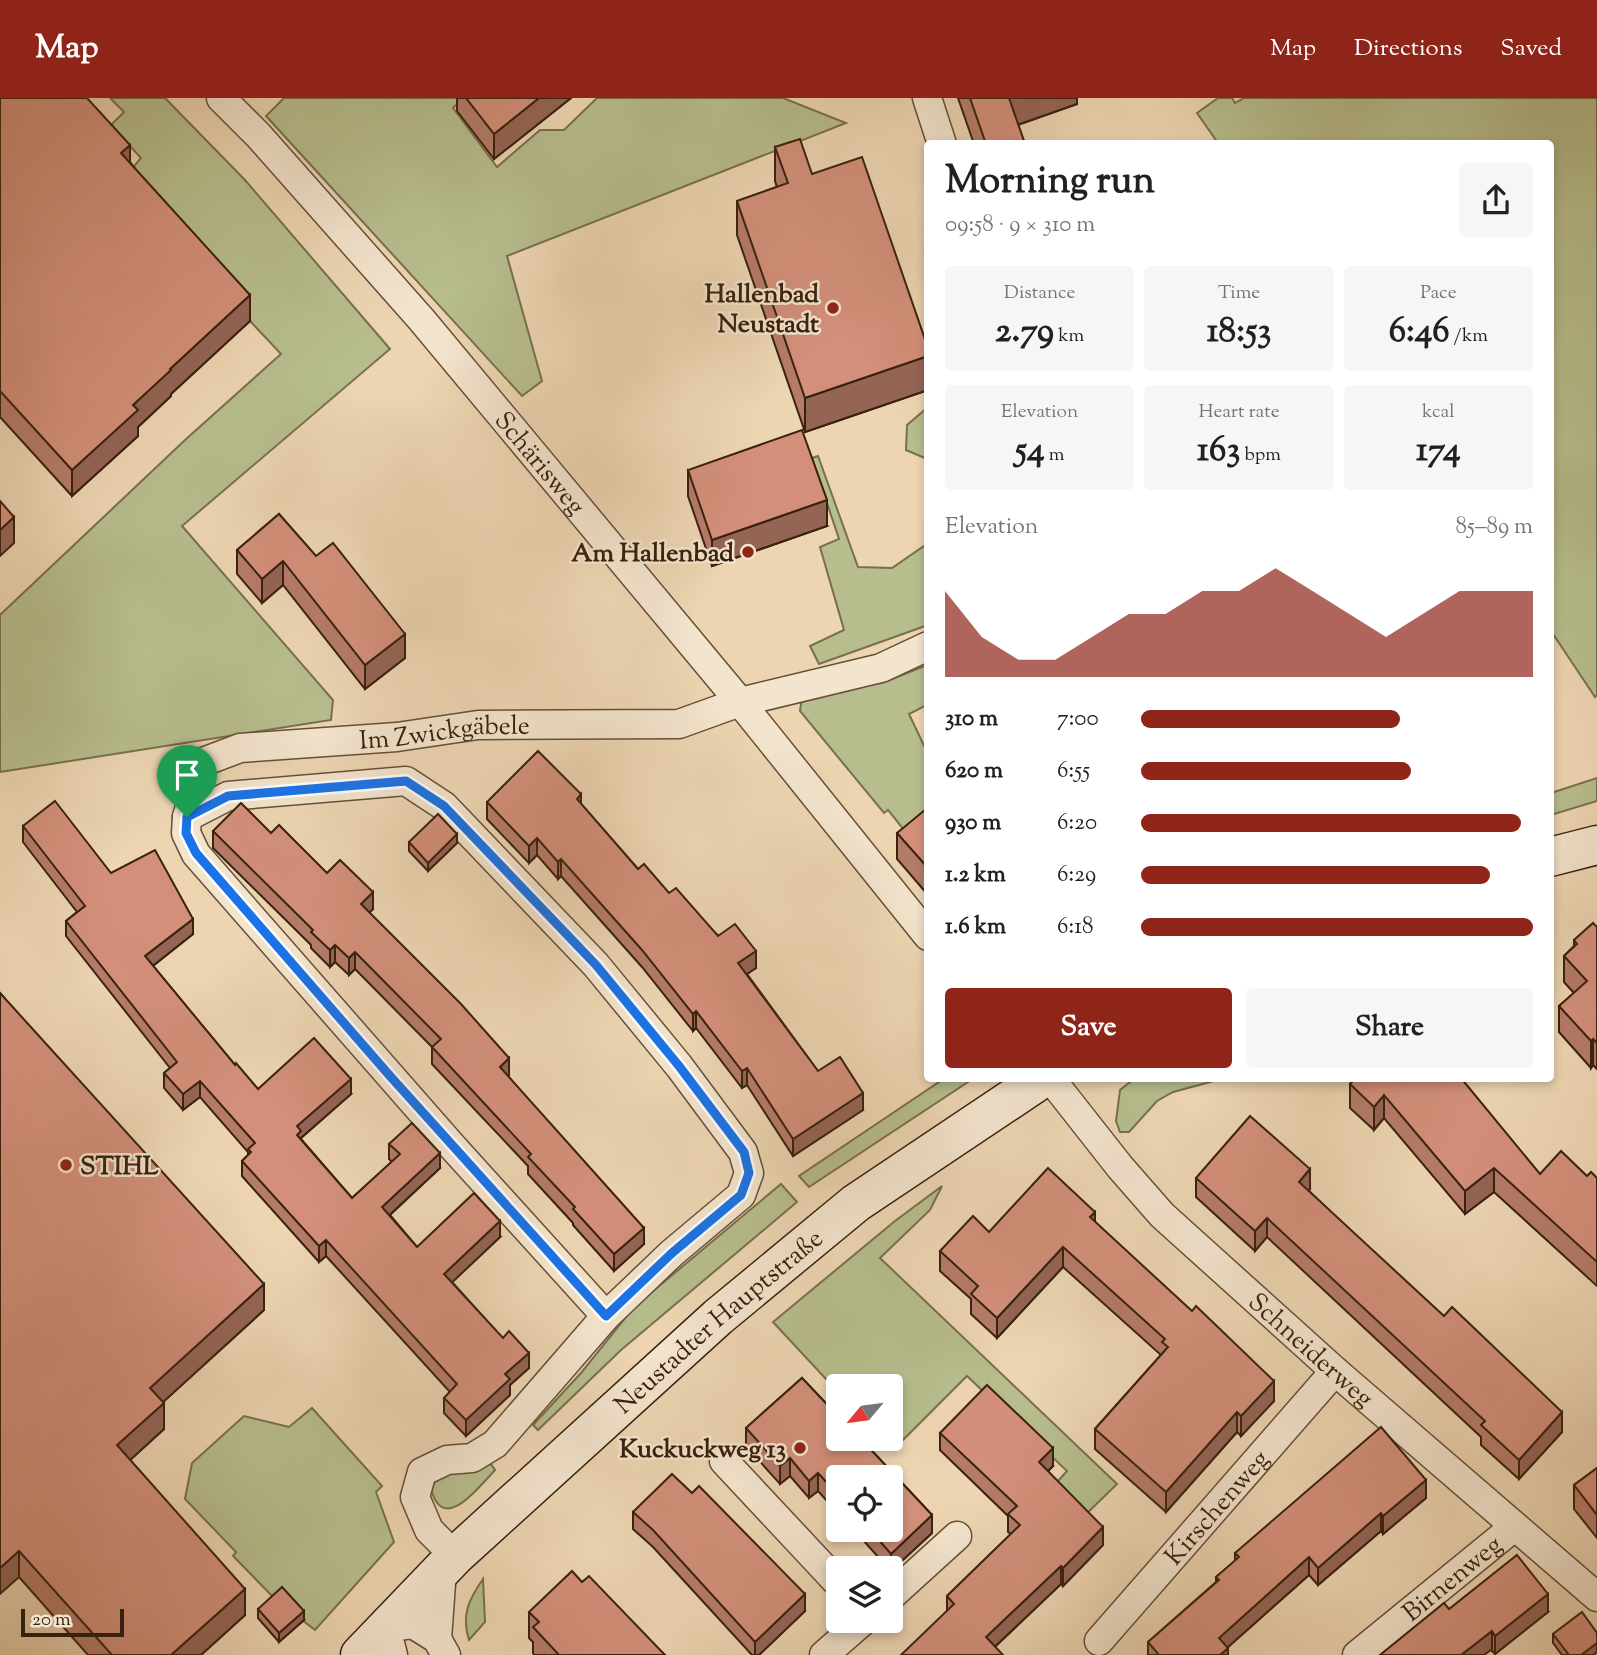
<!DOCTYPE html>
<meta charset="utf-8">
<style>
:root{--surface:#fff;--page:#f6f6f6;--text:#202124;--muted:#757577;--accent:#8f2418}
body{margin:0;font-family:"Sorts Mill Goudy",serif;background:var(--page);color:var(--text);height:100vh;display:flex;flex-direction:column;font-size:26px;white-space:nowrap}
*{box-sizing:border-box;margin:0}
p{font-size:23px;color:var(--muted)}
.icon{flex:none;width:38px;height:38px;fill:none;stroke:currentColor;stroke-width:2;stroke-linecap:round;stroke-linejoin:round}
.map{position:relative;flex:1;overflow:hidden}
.panel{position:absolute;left:924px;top:42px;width:630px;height:942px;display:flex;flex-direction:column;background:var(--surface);border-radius:7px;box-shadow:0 4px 10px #0003}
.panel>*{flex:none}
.needle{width:46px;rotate:241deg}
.controls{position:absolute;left:826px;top:1276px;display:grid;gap:14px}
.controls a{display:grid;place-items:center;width:77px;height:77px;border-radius:7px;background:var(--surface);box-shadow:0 4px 10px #0003;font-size:35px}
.scale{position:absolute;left:21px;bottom:18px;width:103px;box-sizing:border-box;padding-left:7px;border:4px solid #39210f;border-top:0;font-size:19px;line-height:24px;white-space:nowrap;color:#39210f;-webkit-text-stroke:5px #f3e4cd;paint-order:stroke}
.pin{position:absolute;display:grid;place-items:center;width:60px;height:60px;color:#fff;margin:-72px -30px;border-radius:50% 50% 50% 0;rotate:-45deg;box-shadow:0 0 7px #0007}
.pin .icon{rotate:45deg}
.round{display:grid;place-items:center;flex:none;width:74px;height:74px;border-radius:7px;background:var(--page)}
.summary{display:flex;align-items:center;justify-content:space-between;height:119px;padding:0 21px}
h1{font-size:38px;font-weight:700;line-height:52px}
.figures{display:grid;grid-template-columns:repeat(3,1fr);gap:10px;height:119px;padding:7px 21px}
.figures div{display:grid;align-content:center;border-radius:7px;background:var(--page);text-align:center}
.figures b{font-size:35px;font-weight:700}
.figures small{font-size:19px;font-weight:400}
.figures p{font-size:19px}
.chart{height:196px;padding:14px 21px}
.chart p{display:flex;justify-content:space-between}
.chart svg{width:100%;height:126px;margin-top:7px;fill:var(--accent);opacity:.7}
.button{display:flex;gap:14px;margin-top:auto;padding:14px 21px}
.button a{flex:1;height:80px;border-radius:7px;background:var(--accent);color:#fff;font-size:28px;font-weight:700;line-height:80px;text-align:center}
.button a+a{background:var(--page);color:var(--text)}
ul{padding:0 21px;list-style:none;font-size:23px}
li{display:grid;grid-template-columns:112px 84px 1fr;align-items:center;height:52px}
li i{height:18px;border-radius:9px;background:var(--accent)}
header{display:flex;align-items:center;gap:42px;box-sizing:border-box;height:98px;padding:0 35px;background:var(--accent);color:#fff}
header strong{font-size:33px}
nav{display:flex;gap:38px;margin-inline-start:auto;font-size:24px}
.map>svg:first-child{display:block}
.green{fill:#b7bd8d;stroke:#786f4e;stroke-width:2}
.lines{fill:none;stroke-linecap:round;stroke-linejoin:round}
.street-casing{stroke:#664e38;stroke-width:31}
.secondary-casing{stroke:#39210f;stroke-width:41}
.street{stroke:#f3e4cd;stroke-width:28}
.secondary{stroke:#f3e4cd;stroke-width:38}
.wall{fill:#b57b69;stroke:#39210f;stroke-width:2}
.shaded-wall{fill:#946455;stroke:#39210f;stroke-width:2}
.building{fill:#d38f7a;stroke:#39210f;stroke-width:2}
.route-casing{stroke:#fff;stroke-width:14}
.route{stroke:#1a73e8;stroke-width:9}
.poi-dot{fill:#8f2418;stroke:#f3e4cd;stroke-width:2.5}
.labels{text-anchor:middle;stroke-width:5;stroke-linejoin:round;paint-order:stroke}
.poi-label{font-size:26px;font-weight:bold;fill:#39210f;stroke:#f3e4cd;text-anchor:end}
.street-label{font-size:26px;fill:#39210f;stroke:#f3e4cd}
</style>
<header>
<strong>Map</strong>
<nav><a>Map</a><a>Directions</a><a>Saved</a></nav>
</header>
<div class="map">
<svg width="1597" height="1557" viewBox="0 0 1597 1557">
<rect width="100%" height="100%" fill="#edd5b2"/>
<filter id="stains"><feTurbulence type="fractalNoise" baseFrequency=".00286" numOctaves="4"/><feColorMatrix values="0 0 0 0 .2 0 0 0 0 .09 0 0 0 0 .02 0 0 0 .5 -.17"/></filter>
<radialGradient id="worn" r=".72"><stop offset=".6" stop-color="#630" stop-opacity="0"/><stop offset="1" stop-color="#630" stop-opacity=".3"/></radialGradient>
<g class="green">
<polygon points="110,0 165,0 245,82 390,251 182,428 333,602 331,622 0,674 0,517 185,342 281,256 250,223 130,73 141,60 111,27 124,14"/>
<polygon points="284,0 464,0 453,10 497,69 540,32 564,32 597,0 783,0 846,25 507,158 542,283 522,298 266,18"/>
<polygon points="1218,0 1232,0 1235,5 1244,0 1597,0 1597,597 1595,599 1551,533 1550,46 1218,45 1197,15"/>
<polygon points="927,310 927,361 906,352 907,327"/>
<polygon points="818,358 858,469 892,470 927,446 928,527 819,566 810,548 844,532 820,449 839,441 812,360"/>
<polygon points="927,567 927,607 909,616 927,654 927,739 908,737 888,712 884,715 800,613 802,599 885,584"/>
<polygon points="1597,680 1597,703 1551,717 1551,695"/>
<polygon points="945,980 974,980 809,1089 799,1078"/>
<polygon points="1135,980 1225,980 1173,994 1157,1003 1129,1034 1120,1034 1116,1023 1120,992"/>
<polygon points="781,1086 797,1104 621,1252 538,1332 533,1327 581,1275 634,1209"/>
<polygon points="942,1088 930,1112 880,1160 1117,1386 1079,1423 1049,1393 1067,1373 967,1278 893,1352 882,1341 891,1340 891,1288 838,1288 838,1294 773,1224 895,1123"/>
<polygon points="312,1310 382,1388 376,1394 394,1444 315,1532 277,1503 233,1458 236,1454 185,1401 192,1365 244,1318 289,1329"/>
<path d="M491,1366L495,1372C479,1389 443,1437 431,1391L437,1379Z"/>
<path d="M483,1481L485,1524L469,1542C461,1517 469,1501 483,1481Z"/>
</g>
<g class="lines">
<g class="street-casing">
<g id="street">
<path id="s1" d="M221,0L258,37L421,221L740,604L928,838"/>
<polyline points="927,0 942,46"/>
<polyline points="187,719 228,698 406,683 444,708 596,867 679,968 743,1054 749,1075 741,1097 672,1155 606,1218 495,1346 472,1360 447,1362 422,1374 415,1399 429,1432 455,1458"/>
<path id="s2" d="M1050,980L1120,1069L1162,1117L1335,1273L1597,1499"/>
<path id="s3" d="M606,1218L451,1047L196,756L186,735L187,719L203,664L240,650L397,639L478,627L679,626L740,604L881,570L928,548"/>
<polyline points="724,1363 838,1485"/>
<polyline points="891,1498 957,1438"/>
<polyline points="437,1541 442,1472"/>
<path id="s4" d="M1099,1543L1335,1273"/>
<polyline points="393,1557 386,1530 413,1526 437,1541 446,1557"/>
<polyline points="824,1557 864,1522"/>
<path id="s5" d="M1357,1557L1514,1429"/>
</g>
</g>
<g class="secondary-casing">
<g id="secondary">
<polyline points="1550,759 1597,747"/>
<path id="s6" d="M360,1557L455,1458L718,1219L856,1105L1043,980"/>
</g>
</g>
<use href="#street" class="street"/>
<use href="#secondary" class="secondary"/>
</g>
<g class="wall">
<polygon points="0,0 130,64 250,223 171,296 171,298 138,329 138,338 72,398 0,319"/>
<polygon points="457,0 571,0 494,61 457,13"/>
<polygon points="958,0 1077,0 1077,6 1018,27 1025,46 974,46"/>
<polygon points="775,49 812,76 928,250 928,292 805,334 737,137 737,103 777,89 775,83"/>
<polygon points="688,372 827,428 712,468 688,398"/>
<polygon points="279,416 405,560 365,591 283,487 262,505 237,476 237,452"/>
<polygon points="487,704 581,706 638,771 669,795 756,870 747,876 818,973 863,1012 793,1058 747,987 742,990 696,930 693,933 642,869 561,778 558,781 537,757 529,765 487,721"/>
<polygon points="928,713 928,797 897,761 897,735"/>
<polygon points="23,728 111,775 193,836 153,868 235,967 258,991 351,996 301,1040 301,1041 352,1100 392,1064 389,1061 389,1046 440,1070 390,1117 417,1149 500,1139 452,1184 529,1270 510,1287 510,1297 466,1338 444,1315 444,1300 450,1294 326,1158 319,1164 242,1078 242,1063 248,1057 248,1054 200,999 183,1012 164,990 164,975 170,970 66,838 66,823 77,814 23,744"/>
<polygon points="213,733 271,735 327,775 373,811 369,815 509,977 508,978 644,1146 614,1173 573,1127 573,1125 528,1076 528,1068 432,966 432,949 355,871 349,877 335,864 330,869 311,850 311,847 213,750"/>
<polygon points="409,744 457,745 428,773 409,753"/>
<polygon points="1597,829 1597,971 1593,967 1591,970 1559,934 1559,908 1574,895 1564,884 1564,858 1574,848 1574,842"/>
<polygon points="0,895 264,1212 163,1304 164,1331 130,1362 245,1517 201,1557 88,1557 19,1479"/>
<polygon points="1356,980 1540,1076 1597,1080 1597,1188 1494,1094 1465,1116 1384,1020 1374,1032 1350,1010 1350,986"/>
<polygon points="1196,1080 1310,1091 1309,1093 1562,1334 1519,1381 1481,1347 1481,1339 1267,1139 1255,1153 1196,1099"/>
<polygon points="1095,1124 1274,1303 1241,1338 1237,1334 1166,1414 1095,1351 1095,1331 1161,1257 1063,1169 997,1240 971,1216 971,1201 940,1173 940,1153 989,1134"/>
<polygon points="802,1280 838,1318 838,1340 860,1340 932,1417 932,1435 891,1473 891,1470 888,1470 854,1432 891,1432 891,1379 838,1379 838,1415 818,1393 809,1400 790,1378 780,1386 746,1348 746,1330"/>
<polygon points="940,1335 1053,1368 1048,1373 1103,1447 1063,1488 1061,1486 995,1549 947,1512 947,1498 1011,1436 1008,1434 1008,1418 940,1352"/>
<polygon points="1597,1370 1597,1440 1574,1411 1574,1387"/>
<polygon points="1426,1400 1383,1436 1381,1433 1318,1487 1309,1477 1227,1550 1228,1557 1148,1557 1148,1544 1216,1484 1216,1479 1235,1463 1235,1455"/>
<polygon points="633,1414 805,1513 759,1557 752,1557 653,1449 633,1431"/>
<polygon points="582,1484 665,1557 534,1557 533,1555 533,1544 529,1540 529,1514"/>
<polygon points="258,1511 304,1522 279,1544 258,1520"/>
<polygon points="1449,1511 1548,1514 1495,1556"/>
<polygon points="1597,1535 1597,1554 1593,1557 1562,1557 1553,1545 1553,1536"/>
</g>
<g class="shaded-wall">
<polygon points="539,0 571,0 494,61 494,36"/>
<polygon points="1008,0 1077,0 1077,6 1008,30"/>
<polygon points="130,47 130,73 121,55"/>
<polygon points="250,197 250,223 171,296 171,298 138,329 138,338 72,398 72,372 133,307 170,271"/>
<polygon points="928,258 928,292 805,334 805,300"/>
<polygon points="827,402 827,428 712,468 712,442"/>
<polygon points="14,419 14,445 0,458 0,432"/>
<polygon points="283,463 283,487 262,505 262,481"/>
<polygon points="405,536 405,560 365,591 365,567"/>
<polygon points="581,696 581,713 577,701"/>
<polygon points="457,736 457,745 428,773 428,765"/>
<polygon points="537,740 537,757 529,765 529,748"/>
<polygon points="561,761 561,778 558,781 558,764"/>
<polygon points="373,794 373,811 361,823 361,806"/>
<polygon points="193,821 193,836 145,874 145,858"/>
<polygon points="335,847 335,864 330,869 330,852"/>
<polygon points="756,853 756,870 738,882 738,865"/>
<polygon points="355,854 355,871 349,877 349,860"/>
<polygon points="696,913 696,930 693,933 693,916"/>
<polygon points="1593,941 1593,967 1591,970 1591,943"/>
<polygon points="509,960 509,977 500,986 500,969"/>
<polygon points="747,970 747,987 742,990 742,973"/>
<polygon points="351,981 351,996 301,1040 301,1049 297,1053 297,1028"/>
<polygon points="200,983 200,999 183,1012 183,996"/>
<polygon points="863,995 863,1012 793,1058 793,1041"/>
<polygon points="1384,997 1384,1020 1374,1032 1374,1009"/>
<polygon points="440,1055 440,1070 382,1124 382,1109"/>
<polygon points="1494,1070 1494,1094 1465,1116 1465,1093"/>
<polygon points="1310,1071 1310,1091 1299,1103 1299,1084"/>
<polygon points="1095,1114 1095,1134 1090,1119"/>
<polygon points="1267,1120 1267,1139 1255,1153 1255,1133"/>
<polygon points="500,1123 500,1139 444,1192 444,1176"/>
<polygon points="644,1130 644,1146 614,1173 614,1156"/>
<polygon points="326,1142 326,1158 319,1164 319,1148"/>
<polygon points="1063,1149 1063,1169 997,1240 997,1220"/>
<polygon points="264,1186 264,1212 150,1316 150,1290"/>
<polygon points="529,1255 529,1270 510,1287 510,1297 466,1338 466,1322 505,1276"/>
<polygon points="1274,1283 1274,1303 1241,1338 1241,1318"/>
<polygon points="164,1305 164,1331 117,1374 117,1347"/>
<polygon points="1237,1314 1237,1334 1166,1414 1166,1394"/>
<polygon points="1562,1314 1562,1334 1519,1381 1519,1362"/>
<polygon points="1053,1350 1053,1368 1039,1382 1039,1364"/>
<polygon points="790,1360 790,1378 780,1386 780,1368"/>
<polygon points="818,1375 818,1393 809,1400 809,1383"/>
<polygon points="1426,1382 1426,1400 1383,1436 1383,1418"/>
<polygon points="1381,1415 1381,1433 1318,1487 1318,1470"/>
<polygon points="932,1417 932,1435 891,1473 891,1456"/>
<polygon points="1103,1429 1103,1447 1063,1488 1063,1470"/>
<polygon points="19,1453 19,1479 0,1496 0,1470"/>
<polygon points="1309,1459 1309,1477 1219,1557 1219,1540"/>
<polygon points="1061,1468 1061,1486 986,1557 986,1539"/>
<polygon points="245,1491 245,1517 201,1557 171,1557"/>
<polygon points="805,1496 805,1513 759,1557 755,1557 755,1544"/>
<polygon points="1548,1496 1548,1514 1495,1556 1495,1538"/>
<polygon points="304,1513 304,1522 279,1544 279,1535"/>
<polygon points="1492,1533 1492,1551 1484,1557 1461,1557"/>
<polygon points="1597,1545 1597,1554 1593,1557 1581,1557"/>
<polygon points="1228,1550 1228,1557 1220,1557"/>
</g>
<g class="building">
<polygon points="0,0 87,0 130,47 121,55 250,197 170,271 171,272 133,307 138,312 72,372 0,293"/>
<polygon points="466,0 539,0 494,36"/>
<polygon points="970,0 1009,0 1025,46 986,46"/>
<polygon points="800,41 812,76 862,59 928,250 928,258 805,300 737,103 788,85 775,49"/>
<polygon points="802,332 827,402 712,442 688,372"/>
<polygon points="0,403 14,419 0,432"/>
<polygon points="279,416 316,458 333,445 405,536 365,567 283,463 262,481 237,452"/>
<polygon points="538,653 581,696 577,701 638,771 644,766 669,795 676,790 718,838 735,826 756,853 738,865 818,973 840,959 863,995 793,1041 747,970 742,973 696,913 693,916 642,852 561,761 558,764 537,740 529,748 487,704"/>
<polygon points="55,703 111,775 155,752 193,821 145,858 235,967 236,965 258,991 314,940 351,981 297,1028 301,1033 297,1037 352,1100 400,1056 389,1046 412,1025 440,1055 382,1109 417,1149 474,1095 500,1123 444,1176 503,1240 509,1233 529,1255 505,1276 510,1281 466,1322 444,1300 457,1286 326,1142 319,1148 242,1063 251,1054 248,1051 255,1045 200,983 183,996 164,975 177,964 66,823 85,808 23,728"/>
<polygon points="241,705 271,735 279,727 327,775 340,762 373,794 361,806 461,906 509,960 500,969 644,1130 614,1156 573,1111 575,1109 528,1059 531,1056 432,949 441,941 355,854 349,860 335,847 330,852 311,834 313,832 213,733"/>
<polygon points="926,711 928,713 928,770 897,735"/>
<polygon points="438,716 457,736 428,765 409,744"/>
<polygon points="1593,825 1597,829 1597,945 1593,941 1591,943 1559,908 1587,883 1564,858 1577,846 1574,842"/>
<polygon points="0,895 264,1186 150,1290 164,1305 117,1347 245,1491 171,1557 112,1557 19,1453 0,1470"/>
<polygon points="1356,980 1461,980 1540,1076 1561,1053 1587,1078 1591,1074 1597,1080 1597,1164 1494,1070 1465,1093 1384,997 1374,1009 1350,986"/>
<polygon points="1250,1018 1310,1071 1299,1084 1444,1218 1452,1209 1562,1314 1519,1362 1481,1327 1485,1323 1267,1120 1255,1133 1196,1080"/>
<polygon points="1048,1070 1095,1114 1090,1119 1192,1213 1196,1208 1274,1283 1241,1318 1237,1314 1166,1394 1095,1331 1168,1249 1162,1244 1165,1241 1063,1149 997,1220 971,1196 978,1188 940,1153 973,1118 989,1134"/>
<polygon points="802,1280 838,1318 838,1340 860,1340 932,1417 891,1456 870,1432 891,1432 891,1379 838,1379 838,1397 818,1375 809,1383 790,1360 780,1368 746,1330"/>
<polygon points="987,1287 1053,1350 1039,1364 1103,1429 1063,1470 1061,1468 986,1539 1003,1557 901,1557 954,1506 947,1498 1020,1427 1008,1416 1017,1408 940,1335"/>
<polygon points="1381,1329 1426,1382 1383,1418 1381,1415 1318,1470 1309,1459 1219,1540 1228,1550 1220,1557 1159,1557 1148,1544 1219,1482 1216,1479 1239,1459 1235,1455"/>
<polygon points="1597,1370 1597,1417 1574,1387"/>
<polygon points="672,1376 692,1395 699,1388 805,1496 755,1544 653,1432 633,1414"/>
<polygon points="1517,1457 1548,1496 1495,1538 1492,1533 1461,1557 1380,1557 1444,1505 1449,1511"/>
<polygon points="572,1473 582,1484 589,1478 665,1557 559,1557 533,1529 539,1524 529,1514"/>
<polygon points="282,1489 304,1513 279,1535 258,1511"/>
<polygon points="1582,1514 1597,1535 1597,1545 1581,1557 1569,1557 1553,1536"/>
</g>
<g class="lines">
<g class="route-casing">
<polygon id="route" points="406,683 444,708 596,867 679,968 744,1054 749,1075 741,1097 672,1155 606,1218 390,978 196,755 186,735 187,719 228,698"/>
</g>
<use href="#route" class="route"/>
</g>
<g class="poi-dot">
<circle cx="833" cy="210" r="7"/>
<circle cx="748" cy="454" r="7"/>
<circle cx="66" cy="1067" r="7"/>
<circle cx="800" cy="1350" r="7"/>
</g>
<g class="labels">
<g class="poi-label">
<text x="819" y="204">Hallenbad<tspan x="819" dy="30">Neustadt</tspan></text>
<text x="734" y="463">Am Hallenbad</text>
<text x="80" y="1076" text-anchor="start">STIHL</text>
<text x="786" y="1359">Kuckuckweg 13</text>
</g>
<g class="street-label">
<text dy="9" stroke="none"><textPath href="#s1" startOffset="485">Schärisweg</textPath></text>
<text dy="9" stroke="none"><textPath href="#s3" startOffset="959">Im Zwickgäbele</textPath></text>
<text dy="9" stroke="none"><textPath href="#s6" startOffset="490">Neustadter Hauptstraße</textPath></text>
<text dy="9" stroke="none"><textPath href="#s2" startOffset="378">Schneiderweg</textPath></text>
<text dy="9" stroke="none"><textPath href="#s4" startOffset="178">Kirschenweg</textPath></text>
<text dy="9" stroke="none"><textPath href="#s5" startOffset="122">Birnenweg</textPath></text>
</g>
</g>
<rect width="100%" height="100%" filter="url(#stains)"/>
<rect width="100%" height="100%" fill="url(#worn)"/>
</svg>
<div class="controls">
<a><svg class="needle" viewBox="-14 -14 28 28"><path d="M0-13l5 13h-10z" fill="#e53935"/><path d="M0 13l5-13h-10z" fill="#757577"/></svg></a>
<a><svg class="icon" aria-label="locate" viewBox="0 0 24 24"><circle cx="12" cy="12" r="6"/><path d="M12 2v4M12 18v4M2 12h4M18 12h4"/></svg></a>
<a><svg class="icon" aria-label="layers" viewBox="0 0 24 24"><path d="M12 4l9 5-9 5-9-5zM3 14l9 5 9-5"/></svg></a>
</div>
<div class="scale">20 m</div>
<div class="pin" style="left:187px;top:719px;background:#1e9e55"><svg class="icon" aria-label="arrive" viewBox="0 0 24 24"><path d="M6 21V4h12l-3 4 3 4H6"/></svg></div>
<section class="panel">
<div class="summary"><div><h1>Morning run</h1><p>09:58 · 9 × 310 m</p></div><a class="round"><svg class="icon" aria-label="share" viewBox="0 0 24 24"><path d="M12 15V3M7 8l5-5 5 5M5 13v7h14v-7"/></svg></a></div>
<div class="figures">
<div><p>Distance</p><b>2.79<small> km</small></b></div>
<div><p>Time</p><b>18:53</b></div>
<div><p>Pace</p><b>6:46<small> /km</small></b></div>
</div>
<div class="figures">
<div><p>Elevation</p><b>54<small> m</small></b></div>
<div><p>Heart rate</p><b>163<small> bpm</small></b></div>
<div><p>kcal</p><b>174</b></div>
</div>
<div class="chart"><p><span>Elevation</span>85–89 m</p>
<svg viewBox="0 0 160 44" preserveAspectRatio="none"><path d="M0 44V14L10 30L20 38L30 38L40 30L50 22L60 22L70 14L80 14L90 6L100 14L110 22L120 30L130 22L140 14L150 14L160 14V44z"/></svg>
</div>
<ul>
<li><b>310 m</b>7:00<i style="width:66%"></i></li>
<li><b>620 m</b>6:55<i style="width:69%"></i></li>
<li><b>930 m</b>6:20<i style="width:97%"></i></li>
<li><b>1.2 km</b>6:29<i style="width:89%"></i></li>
<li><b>1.6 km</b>6:18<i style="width:100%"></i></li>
</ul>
<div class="button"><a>Save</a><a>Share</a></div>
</section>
</div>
